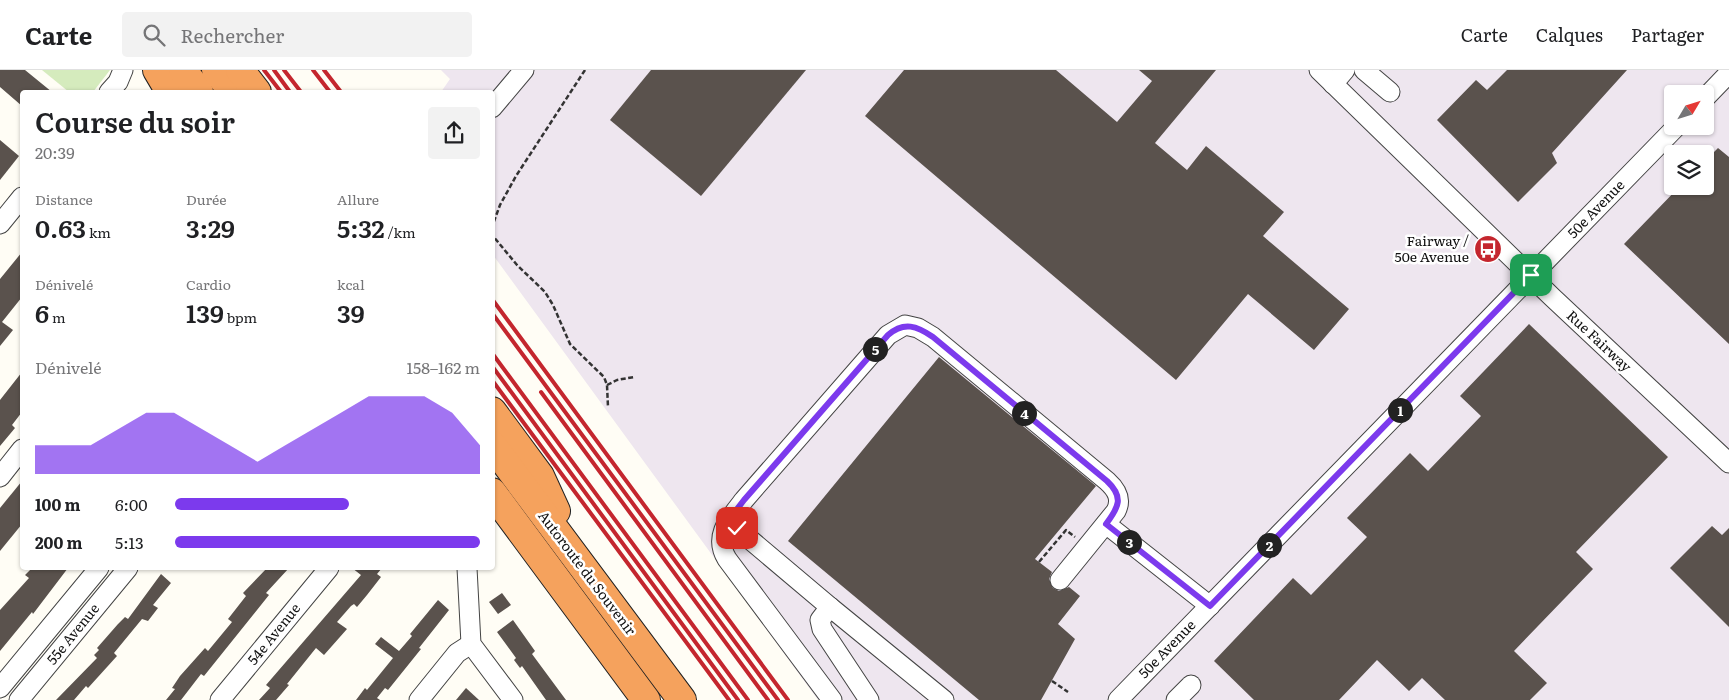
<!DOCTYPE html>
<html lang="fr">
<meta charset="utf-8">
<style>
:root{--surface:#fff;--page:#f2f2f2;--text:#202124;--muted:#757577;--line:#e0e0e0;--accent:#7c3aed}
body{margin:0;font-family:Literata,serif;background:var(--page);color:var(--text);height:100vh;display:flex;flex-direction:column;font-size:19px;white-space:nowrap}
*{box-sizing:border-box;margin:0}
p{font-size:16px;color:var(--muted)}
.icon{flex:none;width:28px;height:28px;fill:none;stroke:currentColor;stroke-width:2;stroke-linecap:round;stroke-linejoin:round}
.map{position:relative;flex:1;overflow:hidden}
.drawer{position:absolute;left:20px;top:20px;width:475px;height:480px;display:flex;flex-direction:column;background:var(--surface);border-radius:5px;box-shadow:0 1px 4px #0004}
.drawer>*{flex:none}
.needle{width:32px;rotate:52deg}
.buttons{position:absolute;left:1664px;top:15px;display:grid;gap:10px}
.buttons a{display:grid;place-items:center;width:50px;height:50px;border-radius:5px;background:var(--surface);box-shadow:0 1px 4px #0004;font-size:25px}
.pin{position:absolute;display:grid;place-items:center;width:42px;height:42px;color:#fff;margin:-21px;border-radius:10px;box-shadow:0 2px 8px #0006}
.km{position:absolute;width:25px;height:25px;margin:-12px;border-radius:50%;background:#222;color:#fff;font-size:14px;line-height:25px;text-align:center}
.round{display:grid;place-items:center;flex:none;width:52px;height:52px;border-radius:5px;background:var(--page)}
.head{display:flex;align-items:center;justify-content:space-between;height:85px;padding:0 15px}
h1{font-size:28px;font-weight:600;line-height:38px}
.metrics{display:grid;grid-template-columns:repeat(3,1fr);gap:8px;height:85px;padding:5px 15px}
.metrics div{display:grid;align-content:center}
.metrics b{font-size:25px;font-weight:600}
.metrics small{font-size:14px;font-weight:400}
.metrics p{font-size:14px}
.chart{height:140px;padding:10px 15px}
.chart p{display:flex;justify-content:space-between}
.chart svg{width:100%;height:90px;margin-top:5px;fill:var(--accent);opacity:.7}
ul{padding:0 15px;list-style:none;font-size:16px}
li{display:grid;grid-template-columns:80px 60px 1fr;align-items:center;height:38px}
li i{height:12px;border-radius:6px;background:var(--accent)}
header{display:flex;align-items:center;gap:30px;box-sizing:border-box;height:70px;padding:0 25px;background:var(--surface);border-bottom:1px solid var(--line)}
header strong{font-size:24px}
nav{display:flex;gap:28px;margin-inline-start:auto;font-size:18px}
.search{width:350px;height:45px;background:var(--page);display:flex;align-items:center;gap:12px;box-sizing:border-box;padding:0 18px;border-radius:5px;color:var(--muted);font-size:19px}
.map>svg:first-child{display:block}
.industrial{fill:#eee6ef;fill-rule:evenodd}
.green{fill:#d5ebbd}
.building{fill:#5a524d}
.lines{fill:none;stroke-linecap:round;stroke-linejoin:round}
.minor-casing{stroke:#444;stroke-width:21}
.highway-casing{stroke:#222;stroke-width:30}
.path{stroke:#333;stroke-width:2.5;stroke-dasharray:5 2.5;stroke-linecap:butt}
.minor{stroke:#fff;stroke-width:19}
.highway{stroke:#f5a25d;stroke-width:28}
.rail{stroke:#c4262e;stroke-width:4}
.route-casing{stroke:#fff;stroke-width:10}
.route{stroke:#7c3aed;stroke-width:6}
.labels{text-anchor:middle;stroke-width:5;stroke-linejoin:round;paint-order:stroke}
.street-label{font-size:14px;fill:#111;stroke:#fff}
.poi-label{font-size:14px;fill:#111;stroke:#fff;text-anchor:end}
</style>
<header>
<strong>Carte</strong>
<div class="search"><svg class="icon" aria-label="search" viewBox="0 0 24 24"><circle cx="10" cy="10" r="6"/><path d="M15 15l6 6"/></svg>Rechercher</div>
<nav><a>Carte</a><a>Calques</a><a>Partager</a></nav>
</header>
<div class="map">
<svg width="1729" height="630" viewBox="0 0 1729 630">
<rect width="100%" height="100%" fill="#fffdf5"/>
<path class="industrial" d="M441,0H1729V630H818L493,185L492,22H441L450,9ZM1672,24H1705V56H1672ZM1672,84H1705V116H1672Z"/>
<polygon class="green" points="42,0 110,0 93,22 69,22"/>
<g class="building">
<polygon points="0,0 25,0 52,22 22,22 22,36 0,17"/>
<polygon points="651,0 806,0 701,126 610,50"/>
<polygon points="904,0 1056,0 1117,52 1152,11 1139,0 1216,0 1155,73 1187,100 1206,76 1284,142 1263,166 1349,239 1314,280 1248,224 1176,310 865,46"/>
<polygon points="1507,0 1627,0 1552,83 1557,93 1518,132 1437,50 1476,10 1487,20"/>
<polygon points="0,70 19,86 0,110"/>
<polygon points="1718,78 1729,87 1729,274 1624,174 1680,116 1705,116 1705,91"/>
<polygon points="22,182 22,227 2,252 13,260 0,276 0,209"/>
<polygon points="1529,254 1668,387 1576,482 1593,499 1514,581 1547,613 1530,630 1445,630 1422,608 1409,621 1377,590 1339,630 1254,630 1214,591 1293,508 1311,525 1367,467 1347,448 1410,383 1428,401 1481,346 1460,326"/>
<polygon points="939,287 1096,416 1035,489 1052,502 1049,509 1053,518 1059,521 1069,517 1080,526 1058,554 1075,569 1041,630 979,630 788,471"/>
<polygon points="22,302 22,342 12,355 15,358 0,376 0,330"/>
<polygon points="22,411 22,454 0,481 0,438"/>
<polygon points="1712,456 1722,465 1729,458 1729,557 1670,498"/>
<polygon points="32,498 68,498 33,544 32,542 0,581 0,540 29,508 25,505"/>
<polygon points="267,498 289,498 266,523 269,525 204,606 201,604 181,630 166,630 175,619 172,618 180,606 205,578 208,581 232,552 228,549 246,526 243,523"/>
<polygon points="352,498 382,498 377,504 381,507 367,525 357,537 354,534 351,536 337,552 347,559 324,585 316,578 287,614 289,615 276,630 259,630 270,618 266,615 361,505"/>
<polygon points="161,504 171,513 153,535 158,538 148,551 142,549 114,583 117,586 88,618 86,616 74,630 56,630 97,588 94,585 99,580 97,578 118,554 125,547 128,549"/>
<polygon points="502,523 511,535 498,544 489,532"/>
<polygon points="438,530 449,540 419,578 421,579 388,620 385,618 377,628 380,630 356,630 365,618 367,620 393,588 375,574 381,567 399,581 412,566 410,564"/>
<polygon points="513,550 535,581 532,584 566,630 546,630 522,596 520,598 514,590 516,588 497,562"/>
<polygon points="466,618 479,630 456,630"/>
</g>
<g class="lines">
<g class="minor-casing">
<g id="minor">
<polyline points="1319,0 1552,227 1729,393"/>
<polyline points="1364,0 1390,22"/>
<polyline points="1333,14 1345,0"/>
<polyline points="109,22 118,12 123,0"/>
<polyline points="1705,28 1729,3"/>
<polyline points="492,38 524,0"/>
<polyline points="0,154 22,127"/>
<polyline points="0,407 22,379"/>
<polyline points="728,451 830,537 820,550 822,559 869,630"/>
<polyline points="1106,454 1210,536"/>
<polyline points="467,498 471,574 513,630"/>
<polyline points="830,537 944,630"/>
<polyline points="0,618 99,498"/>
<polyline points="19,630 128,498"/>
<polyline points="220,630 329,498"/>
<polyline points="419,630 457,583 471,574"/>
<path d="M832,630L727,489C713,466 729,449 744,430L888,265L905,255L918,258L933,267L1107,411C1117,420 1122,429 1116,441L1060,510"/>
<polyline points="1118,630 1677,56"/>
<polyline points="1176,630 1191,615"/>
</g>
</g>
<g class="highway-casing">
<g id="highway">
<polyline points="157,0 170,22"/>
<polyline points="183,0 199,22"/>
<polyline points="216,0 233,22"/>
<polyline points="240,0 257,22"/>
<polyline points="492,341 540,406 556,441"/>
<polyline points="492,375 682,630"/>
<polyline points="492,422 646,630"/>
</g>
</g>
<g class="path">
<polyline points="585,0 516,106 500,135 493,154 493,166 517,195 545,222 553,235 570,274 604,307 607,315 608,337"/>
<polyline points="607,315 617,310 634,307"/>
<polyline points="1039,492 1066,460 1075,467"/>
<polyline points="1052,611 1068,622"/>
</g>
<use href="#minor" class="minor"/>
<use href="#highway" class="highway"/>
<g class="rail">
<polyline points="264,0 281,22"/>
<polyline points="274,0 290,22"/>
<polyline points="284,0 301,22"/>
<polyline points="313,0 330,22"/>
<polyline points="324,0 341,22"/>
<polyline points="492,229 788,630"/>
<polyline points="492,243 778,630"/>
<polyline points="492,283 748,630"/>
<polyline points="492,296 738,630"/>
<polyline points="492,310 729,630"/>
<polyline points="541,322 768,630"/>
</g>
</g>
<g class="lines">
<g class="route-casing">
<path id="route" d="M737,458L728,451L744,430L888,265C904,251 917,256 933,267L1107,411C1124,427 1119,437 1106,454L1210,536L1531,205"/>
</g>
<use href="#route" class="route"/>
</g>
<defs>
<g id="bus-disc" transform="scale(1.4375)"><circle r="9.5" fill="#c4262e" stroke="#fff"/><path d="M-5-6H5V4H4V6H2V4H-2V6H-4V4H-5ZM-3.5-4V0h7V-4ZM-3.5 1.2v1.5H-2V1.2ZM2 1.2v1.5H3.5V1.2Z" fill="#fff"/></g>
</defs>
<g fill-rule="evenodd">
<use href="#bus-disc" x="1488" y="179"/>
</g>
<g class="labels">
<g class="street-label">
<text transform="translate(1596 139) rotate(-46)" y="5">50e Avenue</text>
<text transform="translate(1599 271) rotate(43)" y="5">Rue Fairway</text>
<text transform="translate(587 503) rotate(53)" y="5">Autoroute du Souvenir</text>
<text transform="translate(73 564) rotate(-51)" y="5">55e Avenue</text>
<text transform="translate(274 564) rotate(-51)" y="5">54e Avenue</text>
<text transform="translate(1167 579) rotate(-46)" y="5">50e Avenue</text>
</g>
<g class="poi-label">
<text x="1469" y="176">Fairway /<tspan x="1469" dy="16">50e Avenue</tspan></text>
</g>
</g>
</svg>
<div class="buttons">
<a><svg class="needle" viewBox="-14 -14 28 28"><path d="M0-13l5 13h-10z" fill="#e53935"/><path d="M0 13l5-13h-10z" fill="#757577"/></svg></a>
<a><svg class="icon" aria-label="layers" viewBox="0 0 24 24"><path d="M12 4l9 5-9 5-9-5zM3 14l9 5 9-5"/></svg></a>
</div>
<div class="pin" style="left:1531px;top:205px;background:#1e9e55"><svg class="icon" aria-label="arrive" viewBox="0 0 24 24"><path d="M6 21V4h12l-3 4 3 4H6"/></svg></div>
<div class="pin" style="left:737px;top:458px;background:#d93025"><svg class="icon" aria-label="check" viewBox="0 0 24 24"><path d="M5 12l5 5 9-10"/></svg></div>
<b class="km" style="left:1400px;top:340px">1</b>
<b class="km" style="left:1269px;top:475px">2</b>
<b class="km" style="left:1129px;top:472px">3</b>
<b class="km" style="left:1024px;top:343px">4</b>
<b class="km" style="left:875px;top:279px">5</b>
<section class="drawer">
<div class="head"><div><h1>Course du soir</h1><p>20:39</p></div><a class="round"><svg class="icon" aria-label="share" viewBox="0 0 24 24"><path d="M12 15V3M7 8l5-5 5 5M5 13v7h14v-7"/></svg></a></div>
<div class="metrics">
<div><p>Distance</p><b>0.63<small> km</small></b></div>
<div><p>Durée</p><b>3:29</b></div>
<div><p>Allure</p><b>5:32<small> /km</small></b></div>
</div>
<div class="metrics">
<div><p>Dénivelé</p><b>6<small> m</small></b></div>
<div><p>Cardio</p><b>139<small> bpm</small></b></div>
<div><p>kcal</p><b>39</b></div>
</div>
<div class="chart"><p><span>Dénivelé</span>158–162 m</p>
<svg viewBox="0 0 160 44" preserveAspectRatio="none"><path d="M0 44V30L10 30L20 30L30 22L40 14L50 14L60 22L70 30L80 38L90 30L100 22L110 14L120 6L130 6L140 6L150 14L160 30V44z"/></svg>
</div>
<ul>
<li><b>100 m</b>6:00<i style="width:57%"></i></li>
<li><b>200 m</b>5:13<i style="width:100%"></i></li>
</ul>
</section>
</div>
